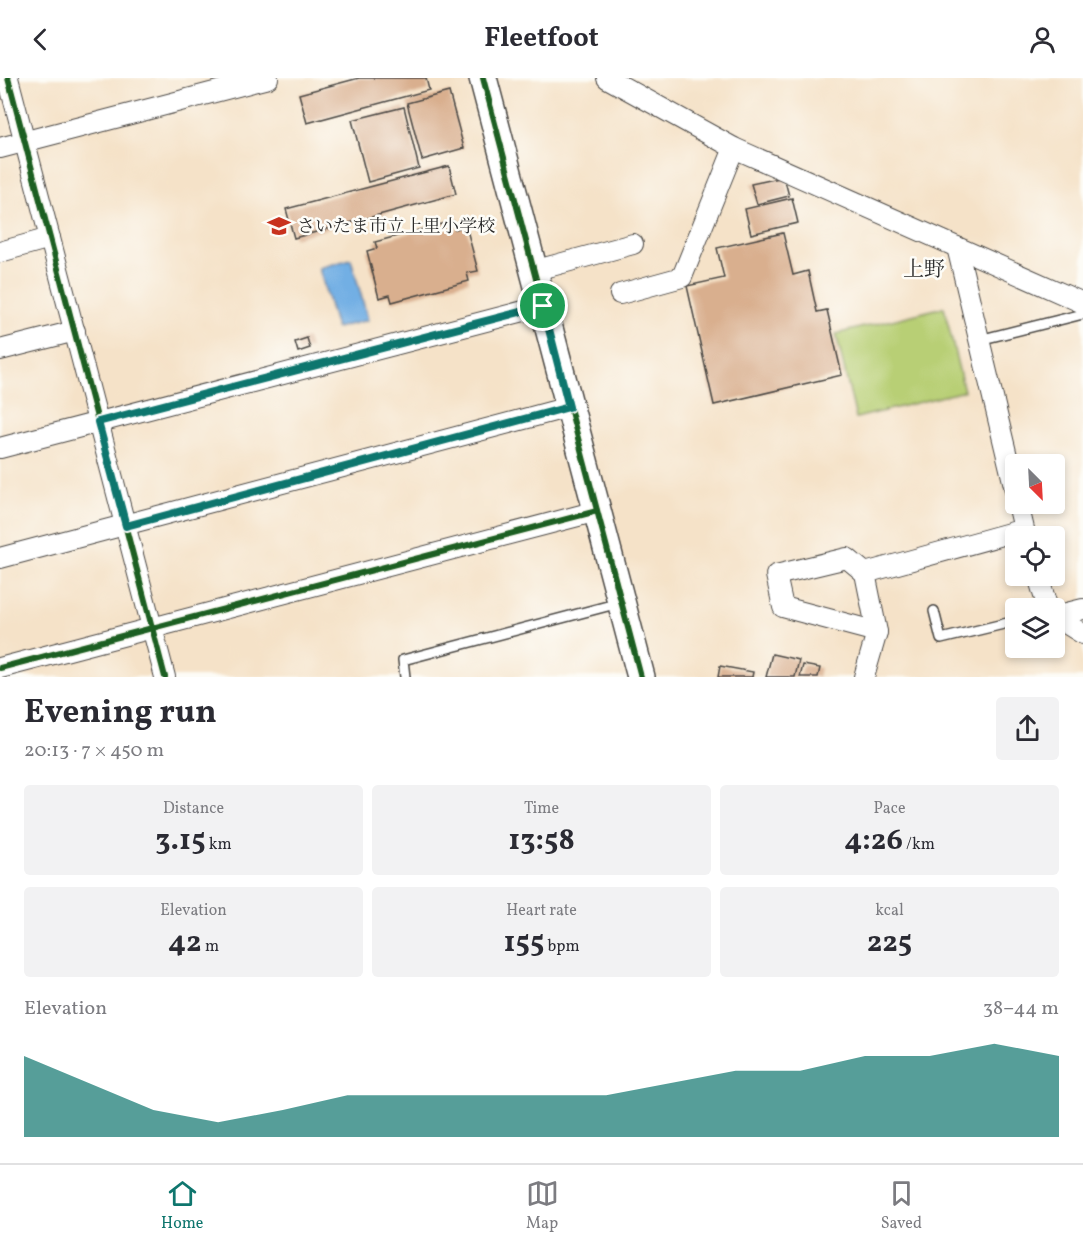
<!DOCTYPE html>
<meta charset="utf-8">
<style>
:root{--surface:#fff;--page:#f2f2f3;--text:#2b2b33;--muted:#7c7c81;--line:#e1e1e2;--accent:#0f766e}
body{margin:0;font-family:Vollkorn,"Noto Serif JP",serif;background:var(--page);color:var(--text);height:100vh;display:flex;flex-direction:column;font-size:22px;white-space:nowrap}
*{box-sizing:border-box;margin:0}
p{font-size:20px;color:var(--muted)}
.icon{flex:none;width:33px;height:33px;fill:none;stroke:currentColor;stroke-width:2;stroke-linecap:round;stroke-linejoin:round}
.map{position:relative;height:599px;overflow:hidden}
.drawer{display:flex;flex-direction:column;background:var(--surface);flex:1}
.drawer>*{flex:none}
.needle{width:39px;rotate:156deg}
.fabs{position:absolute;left:1005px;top:376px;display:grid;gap:12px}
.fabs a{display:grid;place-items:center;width:60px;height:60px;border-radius:6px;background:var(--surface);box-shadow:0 3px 9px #0003;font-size:30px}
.pin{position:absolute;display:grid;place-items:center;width:51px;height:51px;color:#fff;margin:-26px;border:3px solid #fff;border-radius:50%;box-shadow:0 2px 6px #0007}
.round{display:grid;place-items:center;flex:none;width:63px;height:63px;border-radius:6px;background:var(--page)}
.overview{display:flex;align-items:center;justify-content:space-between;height:102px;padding:0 24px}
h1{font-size:33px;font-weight:700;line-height:45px}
.figures{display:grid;grid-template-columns:repeat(3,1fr);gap:9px;height:102px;padding:6px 24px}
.figures div{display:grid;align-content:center;border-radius:6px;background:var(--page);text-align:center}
.figures b{font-size:30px;font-weight:700}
.figures small{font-size:16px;font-weight:400}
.figures p{font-size:16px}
.chart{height:168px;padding:12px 24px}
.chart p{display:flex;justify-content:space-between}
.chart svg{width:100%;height:108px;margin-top:6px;fill:var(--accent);opacity:.7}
header{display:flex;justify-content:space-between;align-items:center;height:78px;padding:0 24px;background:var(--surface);font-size:27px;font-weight:700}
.tab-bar{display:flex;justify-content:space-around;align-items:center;height:84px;border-top:2px solid var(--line);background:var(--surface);font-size:16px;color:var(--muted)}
.tab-bar a{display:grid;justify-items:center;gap:3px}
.tab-bar .on{color:var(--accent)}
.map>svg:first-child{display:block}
.pitch{fill:#b8cf74;stroke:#727d50;stroke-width:1.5}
.water{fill:#72afe4;stroke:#4e6d88;stroke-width:1.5}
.building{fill:#d9af8e}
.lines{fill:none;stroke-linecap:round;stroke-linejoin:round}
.lane-casing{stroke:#494643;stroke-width:12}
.street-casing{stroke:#494643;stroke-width:22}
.secondary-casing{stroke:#494643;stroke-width:30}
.lane{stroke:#fff;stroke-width:9}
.street{stroke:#fff;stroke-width:20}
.secondary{stroke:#fff;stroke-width:27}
.cycleway-casing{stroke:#fdfcf7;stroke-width:10}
.cycleway{stroke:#1b5e20;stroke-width:6}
.route-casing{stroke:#fff;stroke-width:12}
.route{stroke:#0f766e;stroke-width:8}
.labels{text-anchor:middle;stroke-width:5;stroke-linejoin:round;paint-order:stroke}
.poi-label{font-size:18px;fill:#2b2b2b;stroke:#fdfcf7;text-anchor:start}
.quarter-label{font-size:21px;fill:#2b2b2b;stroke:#fdfcf7}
</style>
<header><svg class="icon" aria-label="back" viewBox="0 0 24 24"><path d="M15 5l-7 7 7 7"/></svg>Fleetfoot<svg class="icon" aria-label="person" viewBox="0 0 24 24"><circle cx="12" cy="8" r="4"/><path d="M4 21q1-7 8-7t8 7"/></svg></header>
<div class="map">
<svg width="1083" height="599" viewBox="0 0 1083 599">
<rect width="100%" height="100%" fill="#fdfcf7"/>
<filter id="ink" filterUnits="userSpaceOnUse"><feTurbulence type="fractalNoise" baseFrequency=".0167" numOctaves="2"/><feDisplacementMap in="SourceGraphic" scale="12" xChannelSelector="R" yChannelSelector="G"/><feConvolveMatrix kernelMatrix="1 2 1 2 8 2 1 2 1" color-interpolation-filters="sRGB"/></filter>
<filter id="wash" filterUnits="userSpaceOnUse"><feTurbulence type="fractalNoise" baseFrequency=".008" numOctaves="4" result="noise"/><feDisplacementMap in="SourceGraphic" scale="24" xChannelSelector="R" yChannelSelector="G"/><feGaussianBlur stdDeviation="1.35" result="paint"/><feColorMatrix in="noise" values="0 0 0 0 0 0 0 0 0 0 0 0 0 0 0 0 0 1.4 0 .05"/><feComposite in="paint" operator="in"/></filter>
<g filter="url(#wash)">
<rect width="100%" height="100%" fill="#f5e2c8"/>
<polygon class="pitch" points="944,229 964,313 856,340 836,256"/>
<polygon class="water" points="351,181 368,242 336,250 319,190"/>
<g id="blocks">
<g class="building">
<polygon points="359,0 426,0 429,12 307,45 299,16"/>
<polygon points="449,14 464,70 422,82 407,25"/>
<polygon points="404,29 419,90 368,104 352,42"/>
<polygon points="449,88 456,116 294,160 286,131"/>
<polygon points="784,99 789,118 757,126 751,106"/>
<polygon points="792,120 798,145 751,156 745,131"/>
<polygon points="453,143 455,151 466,148 478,193 467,195 469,203 392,224 390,217 379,220 367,173 377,170 375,164"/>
<polygon points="783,155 793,197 808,193 817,234 827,232 842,297 714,327 687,208 724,200 717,170"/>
<polygon points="307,260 310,270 298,274 295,264"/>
<polygon points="772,576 799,582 795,599 766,599"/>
<polygon points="803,587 820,590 818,599 800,599"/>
<polygon points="720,588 753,594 752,599 718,599"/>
</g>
</g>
</g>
<g filter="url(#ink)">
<use href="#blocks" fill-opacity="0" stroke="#494643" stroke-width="1.5"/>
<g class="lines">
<g class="lane-casing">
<g id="lane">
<polyline points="979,262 1083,236"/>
<polyline points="934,533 941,561 1016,543"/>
<polyline points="405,599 403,582 619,525"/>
</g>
</g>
<g class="street-casing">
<g id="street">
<polyline points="8,0 165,599"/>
<polyline points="607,0 734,70 1083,225"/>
<polyline points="0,70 268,0"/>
<polyline points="957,169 1016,416"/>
<polyline points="0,174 50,160"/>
<polyline points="533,193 633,166"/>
<polyline points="620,216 682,199 734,70"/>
<polyline points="0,272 75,253"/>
<polyline points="0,370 543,228"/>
<polyline points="0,480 569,329"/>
<polyline points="865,495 847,480 776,497 783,529 877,554"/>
<polyline points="1038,498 1048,531"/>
<polyline points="1054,538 1083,556"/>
<polyline points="1055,538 1083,531"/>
<polyline points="0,590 597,433"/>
<polyline points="864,599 877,554 865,495 1024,451 1018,426"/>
</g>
</g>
<g class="secondary-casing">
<polyline id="secondary" points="483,0 641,599"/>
</g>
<use href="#lane" class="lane"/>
<use href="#street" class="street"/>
<use href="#secondary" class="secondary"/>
<g class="cycleway-casing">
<g id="cycleway">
<polyline points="8,0 165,599"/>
<polyline points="483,0 641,599"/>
<polyline points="0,590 597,433"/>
</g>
</g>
<use href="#cycleway" class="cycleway"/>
</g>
</g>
<g class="lines" filter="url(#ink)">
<g class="route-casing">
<polygon id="route" points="543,228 569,329 126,448 98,344"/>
</g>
<use href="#route" class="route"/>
</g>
<defs>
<g id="school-bare" transform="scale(1.8)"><path d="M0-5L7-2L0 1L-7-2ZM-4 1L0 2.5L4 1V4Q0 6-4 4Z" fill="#c8321e" stroke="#fdfcf7" stroke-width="2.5" paint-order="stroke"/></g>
</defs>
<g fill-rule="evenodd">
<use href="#school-bare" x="279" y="148"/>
</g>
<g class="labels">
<g class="poi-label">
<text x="297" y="154">さいたま市立上里小学校</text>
</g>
<g class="quarter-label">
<text x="924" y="198">上野</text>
</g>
</g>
</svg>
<div class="fabs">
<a><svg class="needle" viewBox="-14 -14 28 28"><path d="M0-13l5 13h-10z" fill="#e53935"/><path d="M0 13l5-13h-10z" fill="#7c7c81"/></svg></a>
<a><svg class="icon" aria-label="locate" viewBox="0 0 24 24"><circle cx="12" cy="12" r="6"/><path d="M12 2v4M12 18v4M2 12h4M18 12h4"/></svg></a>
<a><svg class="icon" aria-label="layers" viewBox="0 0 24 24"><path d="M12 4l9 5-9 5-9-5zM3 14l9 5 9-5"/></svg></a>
</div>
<div class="pin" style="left:543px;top:228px;background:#1e9e55"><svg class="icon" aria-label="arrive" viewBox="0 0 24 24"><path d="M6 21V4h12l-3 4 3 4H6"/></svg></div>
</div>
<section class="drawer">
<div class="overview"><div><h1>Evening run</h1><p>20:13 · 7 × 450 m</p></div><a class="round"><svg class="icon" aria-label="share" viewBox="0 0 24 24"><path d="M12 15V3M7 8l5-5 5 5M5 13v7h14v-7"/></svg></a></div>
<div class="figures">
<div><p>Distance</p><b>3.15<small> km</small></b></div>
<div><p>Time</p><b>13:58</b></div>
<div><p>Pace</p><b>4:26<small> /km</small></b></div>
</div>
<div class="figures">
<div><p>Elevation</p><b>42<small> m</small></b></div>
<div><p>Heart rate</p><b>155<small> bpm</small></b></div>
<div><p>kcal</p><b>225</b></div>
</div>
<div class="chart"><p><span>Elevation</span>38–44 m</p>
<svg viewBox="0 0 160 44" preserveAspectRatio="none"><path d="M0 44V11L10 22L20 33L30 38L40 33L50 27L60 27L70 27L80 27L90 27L100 22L110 17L120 17L130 11L140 11L150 6L160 11V44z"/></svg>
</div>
</section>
<nav class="tab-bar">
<a class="on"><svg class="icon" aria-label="home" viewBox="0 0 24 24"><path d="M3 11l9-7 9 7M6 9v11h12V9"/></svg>Home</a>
<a><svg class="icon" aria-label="map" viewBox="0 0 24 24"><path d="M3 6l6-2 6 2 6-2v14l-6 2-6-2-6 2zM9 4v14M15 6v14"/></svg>Map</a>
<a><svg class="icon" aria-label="saved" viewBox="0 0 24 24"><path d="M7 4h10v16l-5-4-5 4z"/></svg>Saved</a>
</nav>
